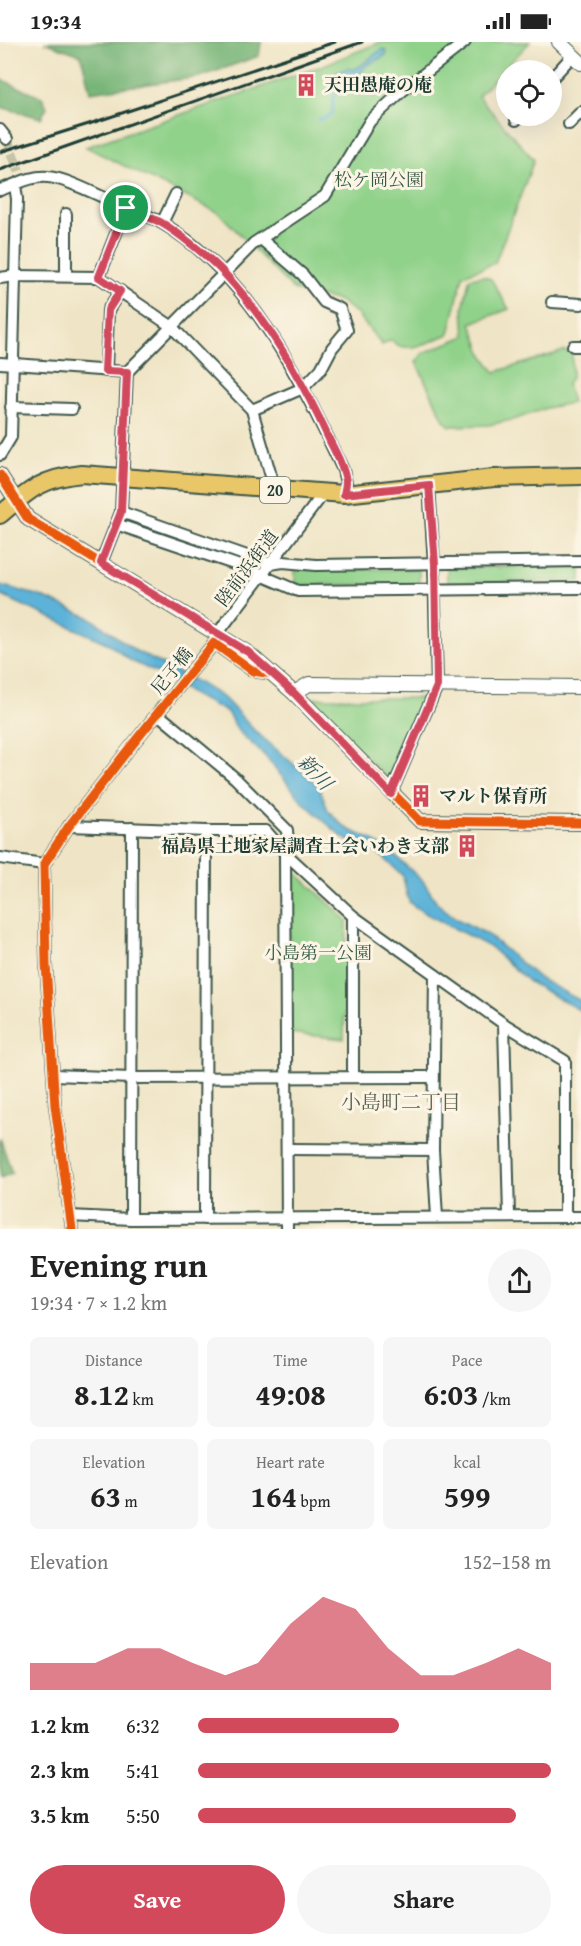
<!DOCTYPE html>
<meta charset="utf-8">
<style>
:root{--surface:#fff;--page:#f6f6f6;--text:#222;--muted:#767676;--accent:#d1495b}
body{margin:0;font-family:"Gentium Book Plus","Noto Serif JP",serif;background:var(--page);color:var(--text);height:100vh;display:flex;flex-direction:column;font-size:22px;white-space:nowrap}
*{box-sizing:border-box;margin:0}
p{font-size:20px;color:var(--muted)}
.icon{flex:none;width:33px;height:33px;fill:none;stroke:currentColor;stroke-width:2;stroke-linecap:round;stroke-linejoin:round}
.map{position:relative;height:1187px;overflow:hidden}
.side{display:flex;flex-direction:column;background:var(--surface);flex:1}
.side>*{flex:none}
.controls{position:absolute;left:496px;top:18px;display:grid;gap:12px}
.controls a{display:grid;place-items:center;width:66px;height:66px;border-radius:50%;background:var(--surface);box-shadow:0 6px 24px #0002;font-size:30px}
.pin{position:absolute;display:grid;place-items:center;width:51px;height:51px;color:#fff;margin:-26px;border:3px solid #fff;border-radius:50%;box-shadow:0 2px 6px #0007}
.round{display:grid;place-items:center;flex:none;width:63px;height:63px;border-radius:32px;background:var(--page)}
.head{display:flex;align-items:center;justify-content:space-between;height:102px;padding:0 30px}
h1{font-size:33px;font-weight:600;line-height:45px}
.stats{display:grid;grid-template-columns:repeat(3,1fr);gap:9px;height:102px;padding:6px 30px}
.stats div{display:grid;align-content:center;border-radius:9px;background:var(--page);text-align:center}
.stats b{font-size:30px;font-weight:600}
.stats small{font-size:16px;font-weight:400}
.stats p{font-size:16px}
.chart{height:168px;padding:12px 30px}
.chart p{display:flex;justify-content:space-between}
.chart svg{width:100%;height:108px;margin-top:6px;fill:var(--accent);opacity:.7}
.primary-button{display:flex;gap:12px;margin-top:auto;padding:12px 30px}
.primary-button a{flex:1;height:69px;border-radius:36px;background:var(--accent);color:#fff;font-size:24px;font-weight:600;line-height:69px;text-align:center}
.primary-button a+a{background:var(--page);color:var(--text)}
ul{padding:0 30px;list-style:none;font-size:20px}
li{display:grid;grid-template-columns:96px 72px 1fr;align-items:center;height:45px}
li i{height:15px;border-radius:8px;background:var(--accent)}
.status{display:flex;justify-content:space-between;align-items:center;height:42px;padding:0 30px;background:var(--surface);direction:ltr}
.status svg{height:16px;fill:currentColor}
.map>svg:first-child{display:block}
.green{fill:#90d28a;stroke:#58885f;stroke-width:1.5}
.forest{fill:#74b476;stroke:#4a7855;stroke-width:1.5}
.water{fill:#5cb2d8;stroke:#3e7886;stroke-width:1.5}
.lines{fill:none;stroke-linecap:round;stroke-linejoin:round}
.stream{stroke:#5cb2d8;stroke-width:3}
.minor-tunnel{stroke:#c5c3a8;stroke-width:10;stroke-dasharray:10 5;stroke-linecap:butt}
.minor-casing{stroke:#3e564a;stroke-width:14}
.tertiary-casing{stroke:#3e564a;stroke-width:16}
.primary-casing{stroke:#3e564a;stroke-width:20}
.minor{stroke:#fff;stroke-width:10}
.tertiary{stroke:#fff;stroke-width:14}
.primary{stroke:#e9c769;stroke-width:16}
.rail{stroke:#1f3d34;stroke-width:3}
.cycleway-casing{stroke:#fcf5e5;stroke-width:13}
.cycleway{stroke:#e8590c;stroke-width:9}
.route-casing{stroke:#fff;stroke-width:12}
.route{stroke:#d1495b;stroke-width:8}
.labels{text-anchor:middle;stroke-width:6;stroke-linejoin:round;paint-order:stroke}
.shield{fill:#fcf5e5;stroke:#617469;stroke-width:1.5}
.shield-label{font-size:16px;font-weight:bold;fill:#1f3d34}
.poi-label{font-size:18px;font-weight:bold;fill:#1f3d34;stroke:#fcf5e5;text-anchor:start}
.park-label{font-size:18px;fill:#365b45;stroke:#fcf5e5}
.street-label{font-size:18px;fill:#1f3d34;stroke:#fcf5e5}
.water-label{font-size:20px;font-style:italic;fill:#2e5a5d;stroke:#fcf5e5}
.neighbourhood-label{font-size:20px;fill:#5b634f;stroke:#fcf5e5}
</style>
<div class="status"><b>19:34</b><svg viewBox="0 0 49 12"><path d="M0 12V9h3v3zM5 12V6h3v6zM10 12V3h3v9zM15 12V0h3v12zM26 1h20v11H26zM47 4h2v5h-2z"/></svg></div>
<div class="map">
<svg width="581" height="1187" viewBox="0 0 581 1187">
<rect width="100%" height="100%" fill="#fcf5e5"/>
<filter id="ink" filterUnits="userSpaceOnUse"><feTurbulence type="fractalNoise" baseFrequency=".0167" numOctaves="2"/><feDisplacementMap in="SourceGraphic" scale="12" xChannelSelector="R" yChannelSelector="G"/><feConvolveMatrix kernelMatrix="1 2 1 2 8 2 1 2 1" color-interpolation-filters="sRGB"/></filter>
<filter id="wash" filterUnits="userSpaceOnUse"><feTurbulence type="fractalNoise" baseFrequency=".008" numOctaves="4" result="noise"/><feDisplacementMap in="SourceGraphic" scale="24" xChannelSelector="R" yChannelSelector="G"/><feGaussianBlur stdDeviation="1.35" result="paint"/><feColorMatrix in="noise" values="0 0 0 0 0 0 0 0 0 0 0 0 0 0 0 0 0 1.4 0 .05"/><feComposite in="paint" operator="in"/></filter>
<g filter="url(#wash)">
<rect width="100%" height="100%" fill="#efe4c5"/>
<g class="green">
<path d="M381,0H530L478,54L534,118L495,221L463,233L449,292C432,298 406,315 391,298L382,303L357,272L340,259L294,248L219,171L86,105L316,26Z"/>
<polygon points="483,234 491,237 509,267 471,281 483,313 495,330 564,309 572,310 572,334 567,342 572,361 546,366 516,377 488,383 450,384 444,378 416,320 423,311 465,294 463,266 469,239 470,236"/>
<polygon points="581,524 581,539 447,541 447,526"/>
<polygon points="295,527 419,527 419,542 295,543"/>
<polygon points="315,656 422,656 424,660 392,735 387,736 312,664"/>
<polygon points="289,824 347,878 344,997 290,991"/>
</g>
<g class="forest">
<polygon points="44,0 261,0 259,14 200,35 90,50 81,13"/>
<polygon points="0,37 42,55 47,65 41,76 0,65"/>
<polygon points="0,1096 12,1131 0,1136"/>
</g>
<g class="water">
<path d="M384,7L386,8L387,11C382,18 373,18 366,24C357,32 358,52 340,46L336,32L338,29L349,26L352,28C363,25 372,12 384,7Z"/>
<polygon points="0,543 40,554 91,576 136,609 201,642 224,656 255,689 319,744 328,768 340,781 348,787 372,798 393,812 423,839 438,862 457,877 487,892 540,937 581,959 581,969 529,940 490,905 423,870 410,861 407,854 403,834 382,814 369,806 353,802 342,795 303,760 265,714 238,689 227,670 193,653 164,634 131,619 109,602 0,553"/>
</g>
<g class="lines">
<polyline class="stream" points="318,77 323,77 332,72 333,56 340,46"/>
</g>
</g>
<g filter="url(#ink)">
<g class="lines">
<polyline class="minor-tunnel" points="7,97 19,129"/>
<g class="minor-casing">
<g id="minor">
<polyline points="552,36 573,13"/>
<polyline points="516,78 520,74"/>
<polyline points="569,82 581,70"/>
<polyline points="0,88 7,97"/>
<path d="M0,148C15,143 32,133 48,135C66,136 99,154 116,161C131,168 148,173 162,181C251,234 301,338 343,428L346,441L344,452"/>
<polyline points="162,181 176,152"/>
<polyline points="66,234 66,172"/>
<polyline points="99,235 126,166"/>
<polyline points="0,236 15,234 99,235 171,284 252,368 275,448"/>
<polyline points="552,260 581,262"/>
<polyline points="573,304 581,304"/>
<polyline points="0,321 127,330"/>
<polyline points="106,329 108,268 120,249"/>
<polyline points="11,365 72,367"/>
<polyline points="252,368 303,346 321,327 332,306 347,288 340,267 324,260 303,233 261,197"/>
<polyline points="0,413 11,395 17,157 15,143"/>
<polyline points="121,470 270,522 283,520 316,523 581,519"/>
<polyline points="116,482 237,523 298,549 581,546"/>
<polyline points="101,521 121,470 127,330 254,201 325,154 370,79 402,49 465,0"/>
<polyline points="218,591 323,452"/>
<polyline points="158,672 235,736 287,788 288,800 285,811 353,874 504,982 565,1019 565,1174"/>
<polyline points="391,751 437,644 434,522 429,443"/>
<polyline points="69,784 206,789 266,789 285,811 287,1187"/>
<polyline points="0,816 44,822"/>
<polyline points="353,874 353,1035"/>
<polyline points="435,933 433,1108 437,1175"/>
<polyline points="504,982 509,1174"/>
<polyline points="54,1033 131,1036 433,1035"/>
<polyline points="287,1107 433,1108"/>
<polyline points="70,1174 131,1177 581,1175"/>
<polyline points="131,1177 132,786"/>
<polyline points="205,1177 206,789"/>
<polyline points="72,1187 55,1064 46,922 44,822 69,784 124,713 214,601 253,629 272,632"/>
</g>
</g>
<g class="tertiary-casing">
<g id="tertiary">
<polyline points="559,0 581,21"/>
<polyline points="0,433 28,477 248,611 294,651 420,779 581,781"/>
<polyline points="294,651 309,642 581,645"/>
</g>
</g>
<g class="primary-casing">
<path id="primary" d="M0,473C29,448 42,436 82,432L344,452L494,436L581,434"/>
</g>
<use href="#minor" class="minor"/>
<use href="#tertiary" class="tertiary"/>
<use href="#primary" class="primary"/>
<g class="rail">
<polyline points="0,110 92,81 335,0"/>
<polyline points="0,128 362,0"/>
</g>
<g class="cycleway-casing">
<g id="cycleway">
<polyline points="0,433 28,477 248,611 294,651 420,779 581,781"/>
<polyline points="72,1187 55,1064 46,922 44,822 69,784 124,713 214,601 253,629 272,632"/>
</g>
</g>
<use href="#cycleway" class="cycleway"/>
</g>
</g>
<g class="lines" filter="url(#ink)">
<g class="route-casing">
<path id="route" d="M126,166C137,171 149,175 160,180C178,190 210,216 224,231C267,277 303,340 329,397C335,410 344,424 346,439C346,443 345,448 344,452L429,443L435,522L437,644L391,752L294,651L248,610L101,521L121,470L127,330L105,329L108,268L120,249L99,235Z"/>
</g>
<use href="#route" class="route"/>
</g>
<defs>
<g id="building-bare" transform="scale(1.8)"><path d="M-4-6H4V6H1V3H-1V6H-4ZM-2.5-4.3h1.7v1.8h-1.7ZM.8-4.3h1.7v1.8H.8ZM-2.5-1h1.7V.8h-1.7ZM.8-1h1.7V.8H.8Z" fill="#d1495b" stroke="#fcf5e5" stroke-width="2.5" paint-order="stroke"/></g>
</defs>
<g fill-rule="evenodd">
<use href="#building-bare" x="306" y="43"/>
<use href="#building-bare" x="421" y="754"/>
<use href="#building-bare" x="467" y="804"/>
</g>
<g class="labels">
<rect class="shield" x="260" y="435" width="30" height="26" rx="4.5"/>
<g class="shield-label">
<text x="275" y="454">20</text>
</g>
<g class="poi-label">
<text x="324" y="49">天田愚庵の庵</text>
<text x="439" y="760">マルト保育所</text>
<text x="449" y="810" text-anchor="end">福島県土地家屋調査士会いわき支部</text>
</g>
<g class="park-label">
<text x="379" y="144">松ケ岡公園</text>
<text x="318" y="917">小島第一公園</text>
</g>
<g class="street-label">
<text transform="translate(247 526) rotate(-53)" y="6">陸前浜街道</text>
<text transform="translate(172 629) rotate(-51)" y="6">尼子橋</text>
</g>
<g class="water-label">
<text transform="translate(315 730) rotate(47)" y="7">新川</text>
</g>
<g class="neighbourhood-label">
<text x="401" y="1067">小島町二丁目</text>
</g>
</g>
</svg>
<div class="controls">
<a><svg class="icon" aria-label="locate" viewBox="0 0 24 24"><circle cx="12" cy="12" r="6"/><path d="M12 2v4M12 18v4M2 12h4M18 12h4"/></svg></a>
</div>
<div class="pin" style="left:126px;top:166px;background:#1e9e55"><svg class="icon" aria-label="arrive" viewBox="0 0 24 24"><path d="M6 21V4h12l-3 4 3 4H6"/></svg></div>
</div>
<section class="side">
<div class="head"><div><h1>Evening run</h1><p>19:34 · 7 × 1.2 km</p></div><a class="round"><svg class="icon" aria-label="share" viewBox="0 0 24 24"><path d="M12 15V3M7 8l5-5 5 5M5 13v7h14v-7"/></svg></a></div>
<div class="stats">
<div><p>Distance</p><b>8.12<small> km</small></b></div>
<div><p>Time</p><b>49:08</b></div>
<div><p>Pace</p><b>6:03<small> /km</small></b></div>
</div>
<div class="stats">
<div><p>Elevation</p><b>63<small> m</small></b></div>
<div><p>Heart rate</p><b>164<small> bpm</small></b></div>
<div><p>kcal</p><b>599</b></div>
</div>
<div class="chart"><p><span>Elevation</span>152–158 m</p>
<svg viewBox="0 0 160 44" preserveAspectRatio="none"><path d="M0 44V33L10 33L20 33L30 27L40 27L50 33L60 38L70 33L80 17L90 6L100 11L110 27L120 38L130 38L140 33L150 27L160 33V44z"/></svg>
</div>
<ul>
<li><b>1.2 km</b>6:32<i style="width:57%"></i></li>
<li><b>2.3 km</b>5:41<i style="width:100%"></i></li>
<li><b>3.5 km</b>5:50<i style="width:90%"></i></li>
</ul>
<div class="primary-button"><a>Save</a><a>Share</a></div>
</section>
